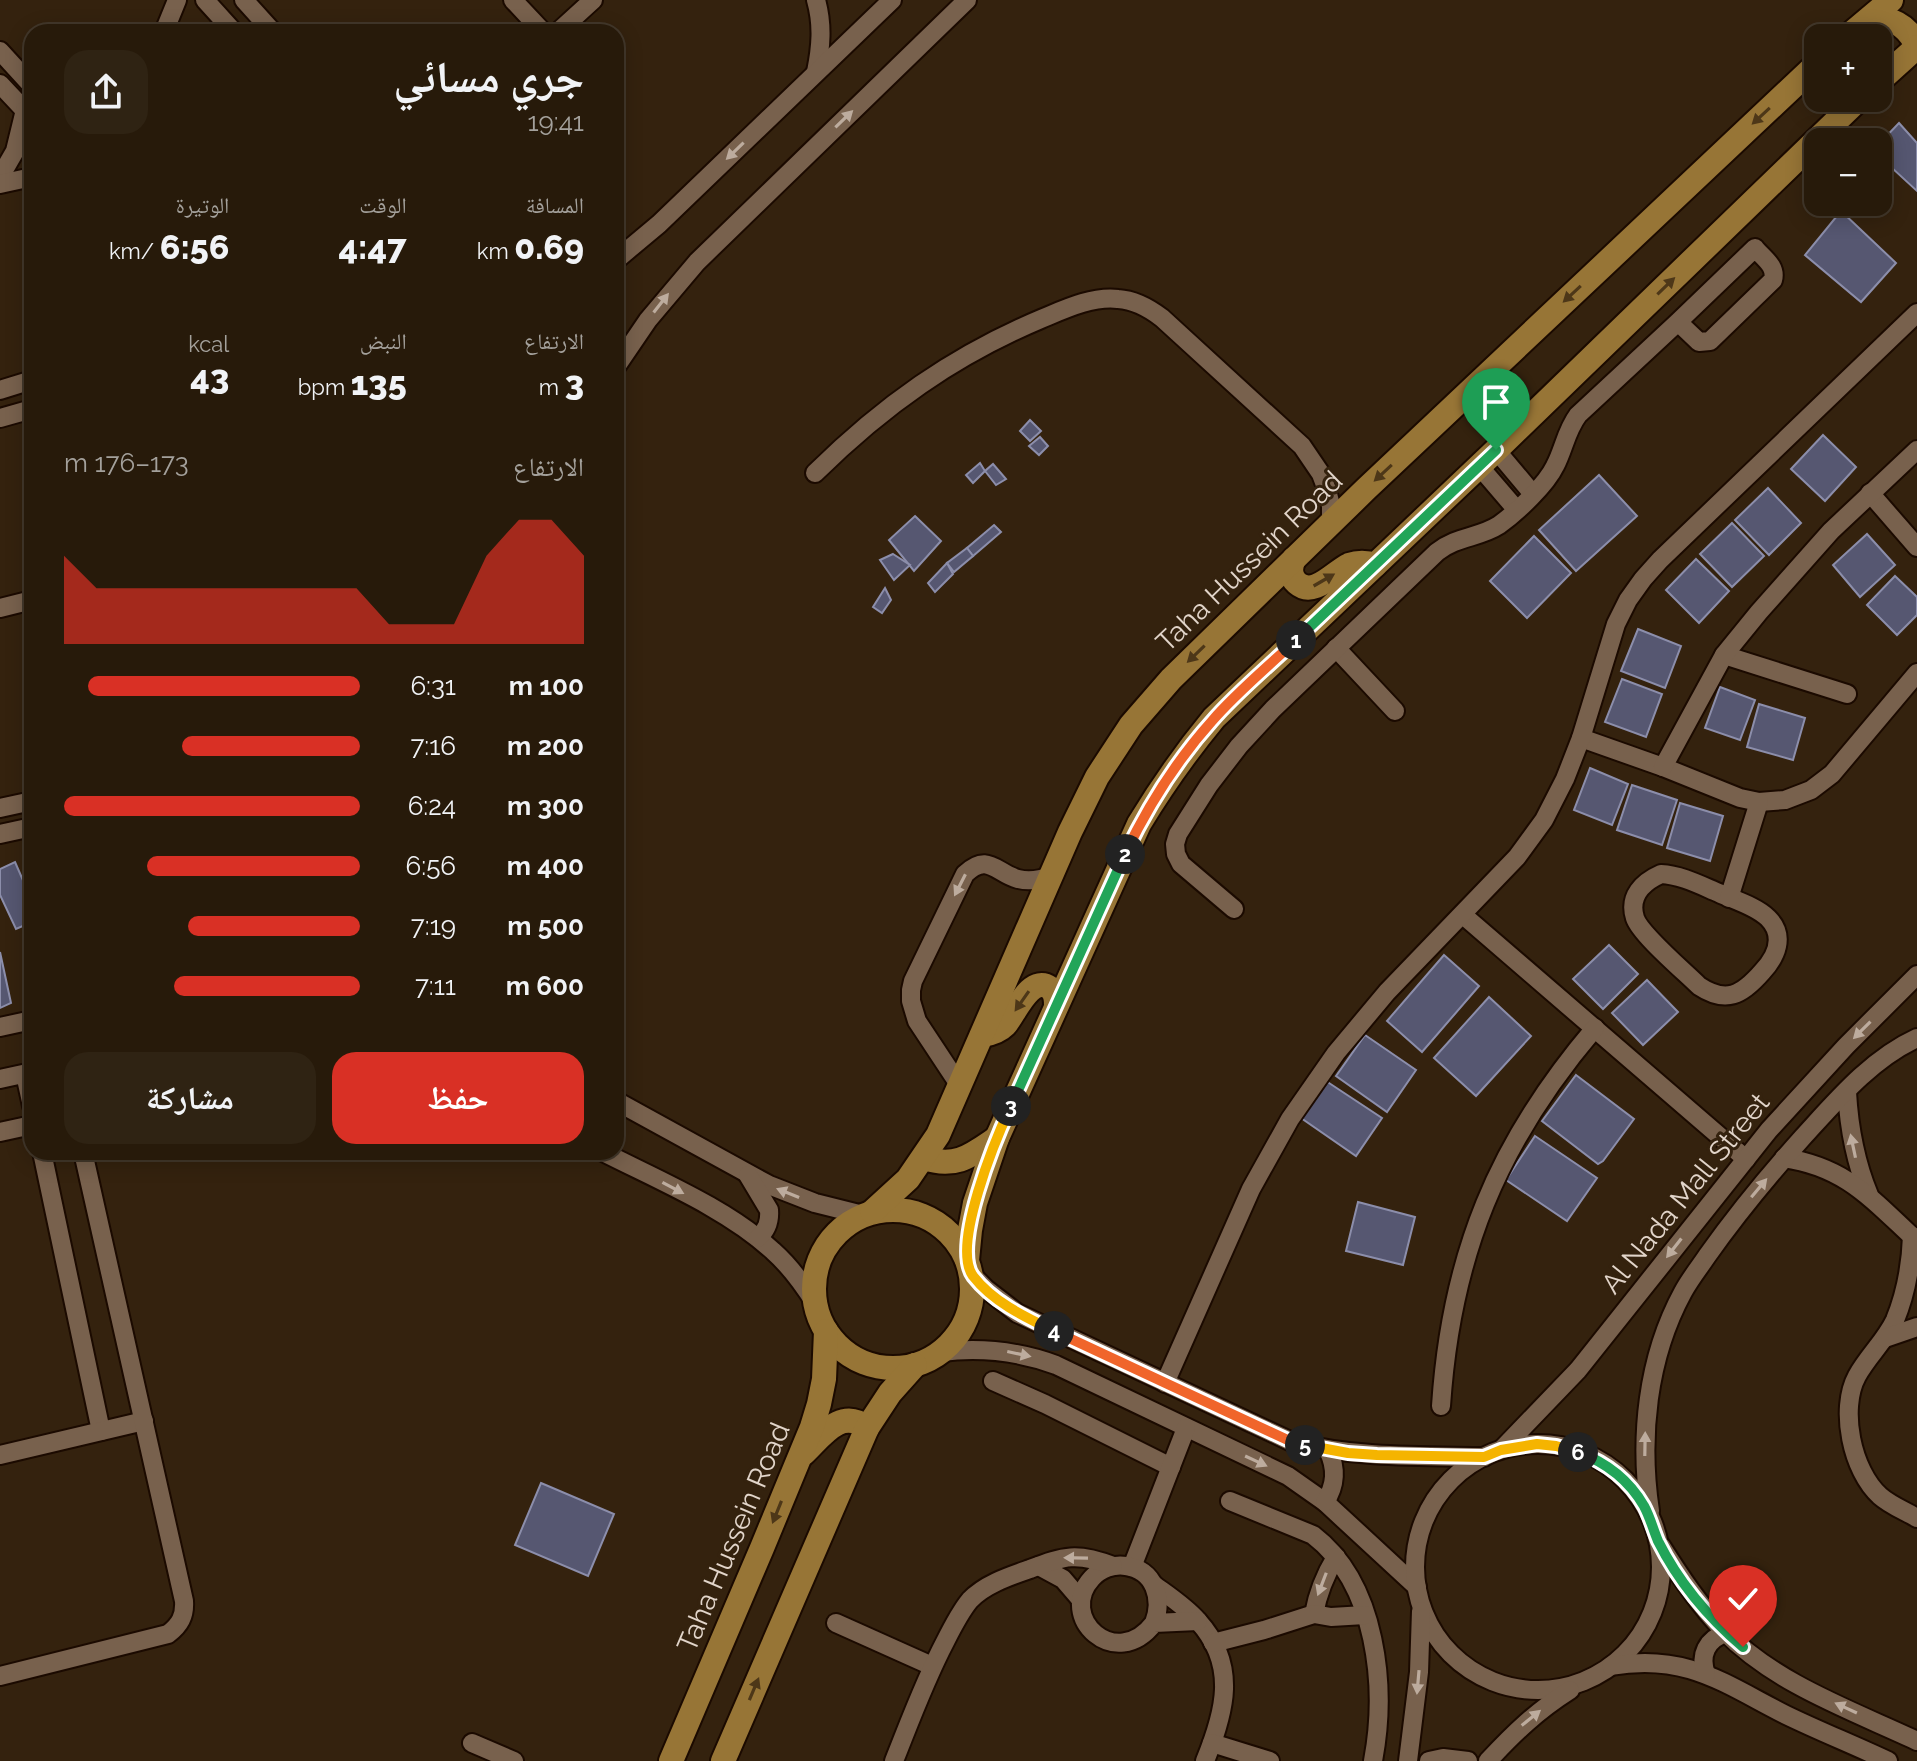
<!DOCTYPE html>
<html lang="ar">
<meta charset="utf-8">
<style>
:root{--surface:#271a0a;--page:#2f2313;--text:#f1f3f6;--muted:#a4a19c;--line:#43382b;--accent:#d93025}
body{margin:0;font-family:Raleway,"Noto Naskh Arabic",sans-serif;background:var(--page);color:var(--text);direction:rtl;height:100vh;display:flex;flex-direction:column;font-size:30px;white-space:nowrap}
*{box-sizing:border-box;margin:0}
p{font-size:26px;color:var(--muted)}
.icon{flex:none;width:44px;height:44px;fill:none;stroke:currentColor;stroke-width:2;stroke-linecap:round;stroke-linejoin:round}
.map{position:relative;flex:1;overflow:hidden;direction:ltr}
.side{position:absolute;left:24px;top:24px;width:600px;height:1136px;display:flex;flex-direction:column;background:var(--surface);border-radius:24px;box-shadow:0 4px 20px #0003,0 0 0 2px var(--line);direction:rtl}
.side>*{flex:none}
.tools{position:absolute;left:1804px;top:24px;display:grid;gap:16px}
.tools a{display:grid;place-items:center;width:88px;height:88px;border-radius:16px;background:var(--surface);box-shadow:0 4px 20px #0003,0 0 0 2px var(--line);font-size:40px}
.pin{position:absolute;display:grid;place-items:center;width:68px;height:68px;color:#fff;margin:-82px -34px;border-radius:50% 50% 50% 0;rotate:-45deg;box-shadow:0 0 8px #0007}
.pin .icon{rotate:45deg}
.km{position:absolute;width:40px;height:40px;margin:-20px;border-radius:50%;background:#222;color:#fff;font-size:22px;line-height:40px;text-align:center}
.round{display:grid;place-items:center;flex:none;width:84px;height:84px;border-radius:24px;background:var(--page)}
.overview{display:flex;align-items:center;justify-content:space-between;height:136px;padding:0 40px}
h1{font-size:44px;font-weight:800;line-height:60px}
.stats{display:grid;grid-template-columns:repeat(3,1fr);gap:12px;height:136px;padding:8px 40px}
.stats div{display:grid;align-content:center}
.stats b{font-size:34px;font-weight:800}
.stats small{font-size:22px;font-weight:400}
.stats p{font-size:22px}
.chart{height:224px;padding:16px 40px}
.chart p{display:flex;justify-content:space-between}
.chart svg{width:100%;height:144px;margin-top:8px;fill:var(--accent);opacity:.7}
.cta{display:flex;gap:16px;margin-top:auto;padding:16px 40px}
.cta a{flex:1;height:92px;border-radius:24px;background:var(--accent);color:#fff;font-size:32px;font-weight:800;line-height:92px;text-align:center}
.cta a+a{background:var(--page);color:var(--text)}
ul{padding:0 40px;list-style:none;font-size:26px}
li{display:grid;grid-template-columns:128px 96px 1fr;align-items:center;height:60px}
li i{height:20px;border-radius:10px;background:var(--accent)}
.map>svg:first-child{display:block}
.building{fill:#565771;stroke:#8c8eab;stroke-width:2}
.lines{fill:none;stroke-linecap:round;stroke-linejoin:round}
.minor-casing{stroke:#1b0a00;stroke-width:22}
.major-casing{stroke:#1b0a00;stroke-width:28}
.minor{stroke:#78614d;stroke-width:18}
.major{stroke:#977536;stroke-width:24}
.oneway{fill:#4d3718}
.oneway2{fill:#bdac9e}
.split-1-casing{stroke:#fff;stroke-width:16}
.split-2-casing{stroke:#fff;stroke-width:16}
.split-3-casing{stroke:#fff;stroke-width:16}
.split-4-casing{stroke:#fff;stroke-width:16}
.split-5-casing{stroke:#fff;stroke-width:16}
.split-6-casing{stroke:#fff;stroke-width:16}
.split-7-casing{stroke:#fff;stroke-width:16}
.split-1{stroke:#22a559;stroke-width:10}
.split-2{stroke:#f0652b;stroke-width:10}
.split-3{stroke:#22a559;stroke-width:10}
.split-4{stroke:#f5b400;stroke-width:10}
.split-5{stroke:#f0652b;stroke-width:10}
.split-6{stroke:#f5b400;stroke-width:10}
.split-7{stroke:#22a559;stroke-width:10}
.labels{text-anchor:middle;stroke-width:6;stroke-linejoin:round;paint-order:stroke}
.street-label{font-size:28px;fill:#e2d5ca;stroke:#34220e}
</style>
<div class="map">
<svg width="1917" height="1761" viewBox="0 0 1917 1761">
<rect width="100%" height="100%" fill="#34220e"/>
<g class="building">
<polygon points="1899,123 1917,143 1917,191 1878,155 1878,145"/>
<polygon points="1841,211 1896,263 1861,302 1805,255"/>
<polygon points="1030,420 1041,431 1030,441 1020,431"/>
<polygon points="1823,435 1856,467 1825,501 1791,469"/>
<polygon points="1040,437 1048,446 1039,455 1029,446"/>
<polygon points="980,463 985,471 973,483 966,475"/>
<polygon points="993,464 1006,479 996,485 985,471"/>
<polygon points="1599,475 1637,516 1576,571 1539,530"/>
<polygon points="1768,488 1801,523 1769,555 1735,520"/>
<polygon points="915,516 941,541 914,571 889,540"/>
<polygon points="1732,523 1764,556 1732,587 1700,554"/>
<polygon points="994,525 1001,532 973,556 967,548"/>
<polygon points="1867,534 1895,565 1860,597 1833,565"/>
<polygon points="1534,536 1571,573 1527,618 1490,581"/>
<polygon points="967,548 973,556 954,572 947,563"/>
<polygon points="893,554 910,565 894,580 880,560"/>
<polygon points="1696,559 1729,591 1699,623 1666,590"/>
<polygon points="947,563 953,574 935,592 928,583"/>
<polygon points="1895,576 1917,597 1917,615 1897,635 1867,605"/>
<polygon points="885,588 891,600 882,613 873,607"/>
<polygon points="1638,629 1681,646 1665,688 1621,671"/>
<polygon points="1622,679 1662,694 1646,737 1605,722"/>
<polygon points="1720,687 1755,700 1740,740 1705,728"/>
<polygon points="1759,704 1805,718 1793,760 1747,747"/>
<polygon points="1590,768 1628,784 1612,825 1574,810"/>
<polygon points="1632,785 1677,800 1662,845 1617,830"/>
<polygon points="1680,803 1723,816 1710,861 1667,848"/>
<polygon points="15,862 32,901 32,922 16,929 0,895 0,869"/>
<polygon points="1609,945 1638,974 1603,1009 1573,979"/>
<polygon points="0,952 11,1003 0,1008"/>
<polygon points="1444,955 1479,986 1422,1052 1387,1021"/>
<polygon points="1647,980 1678,1012 1643,1045 1612,1013"/>
<polygon points="1489,997 1531,1036 1476,1096 1434,1058"/>
<polygon points="1365,1035 1416,1070 1387,1112 1336,1076"/>
<polygon points="1576,1075 1634,1119 1603,1161 1598,1164 1542,1121"/>
<polygon points="1326,1081 1382,1118 1356,1156 1301,1118"/>
<polygon points="1535,1136 1597,1178 1567,1221 1506,1180"/>
<polygon points="1358,1202 1415,1217 1403,1265 1346,1251"/>
<polygon points="541,1483 614,1514 588,1576 515,1545"/>
</g>
<g class="lines">
<g class="minor-casing">
<g id="minor">
<polyline points="205,0 234,32"/>
<polyline points="244,0 273,32"/>
<polyline points="513,0 543,32"/>
<path d="M816,0C823,25 821,47 816,72"/>
<polyline points="164,32 177,0"/>
<polyline points="558,32 593,0"/>
<polyline points="0,51 32,86"/>
<polyline points="0,84 31,117"/>
<polyline points="0,177 15,151 25,110"/>
<polyline points="0,184 32,177"/>
<polyline points="616,260 659,224 892,0"/>
<polyline points="616,367 648,320 697,262 967,0"/>
<polyline points="0,390 32,380"/>
<polyline points="0,418 32,409"/>
<polyline points="1496,450 1533,494"/>
<polyline points="1479,466 1516,509"/>
<path d="M815,473C883,406 953,356 1041,319C1065,309 1092,296 1118,299C1135,300 1149,308 1162,318L1302,446L1321,474L1327,490L1331,506V522"/>
<polyline points="1870,493 1917,547"/>
<polyline points="0,608 32,600"/>
<polyline points="1336,648 1395,711"/>
<polyline points="1724,655 1847,694"/>
<polyline points="1581,738 1663,767 1740,798 1759,802 1785,800 1811,790 1832,774 1917,673"/>
<polyline points="1663,767 1724,655 1759,612 1831,531 1917,450"/>
<polyline points="0,808 32,801"/>
<polyline points="0,834 32,827"/>
<path d="M1661,874C1681,875 1700,885 1719,893C1734,900 1756,906 1768,918C1786,936 1776,957 1762,972C1742,995 1726,1004 1699,986C1685,972 1640,934 1635,918C1628,896 1643,882 1661,874Z"/>
<polyline points="1729,898 1759,802"/>
<path d="M1234,909L1181,864L1176,854L1175,844L1178,834L1209,785L1239,746L1273,709L1437,552C1457,536 1479,538 1499,525C1517,512 1546,485 1555,466C1564,449 1566,431 1578,415L1678,322L1755,248C1763,258 1777,266 1773,280L1710,341L1699,342L1678,322"/>
<polyline points="1463,915 1746,1159"/>
<polyline points="0,1027 32,1020"/>
<polyline points="25,1074 32,1106"/>
<polyline points="0,1079 32,1072"/>
<path d="M960,1086L917,1021L911,1001V990L913,981L965,874C988,852 996,873 1018,879C1030,882 1040,880 1051,876"/>
<path d="M1847,1092C1849,1128 1855,1161 1869,1195"/>
<polyline points="616,1101 769,1185 815,1203 863,1215"/>
<polyline points="0,1132 32,1125"/>
<polyline points="42,1152 101,1431"/>
<path d="M603,1152C658,1180 728,1209 773,1251C790,1266 803,1284 815,1303"/>
<path d="M1784,1158C1847,1167 1873,1201 1917,1241"/>
<path d="M748,1175L769,1210C770,1222 767,1230 758,1238"/>
<path d="M1912,1236C1911,1265 1906,1293 1895,1320C1885,1341 1868,1356 1857,1376C1839,1409 1852,1471 1880,1496C1890,1505 1905,1511 1917,1518"/>
<path d="M971,1274L986,1289L1017,1313L1292,1442C1356,1458 1419,1456 1484,1457"/>
<polyline points="1885,1338 1917,1327"/>
<path d="M941,1352C982,1347 1018,1351 1056,1365L1288,1476L1325,1502L1417,1587"/>
<polyline points="993,1381 1045,1404 1171,1467"/>
<polyline points="1165,1383 1251,1189 1290,1119 1336,1053 1387,992 1517,857 1544,820 1565,779 1581,738 1616,624 1628,600 1643,579 1660,560 1917,313"/>
<path d="M1441,1406C1451,1256 1497,1143 1595,1028"/>
<circle cx="1538" cy="1567" r="123"/>
<polyline points="1503,1448 1578,1370 1769,1130 1846,1046 1917,975"/>
<polyline points="0,1455 144,1421"/>
<path d="M1230,1501L1313,1535C1377,1584 1387,1687 1373,1761"/>
<path d="M1325,1502C1336,1485 1337,1469 1328,1450"/>
<path d="M1650,1511C1639,1438 1647,1358 1683,1292C1690,1279 1699,1268 1707,1256C1736,1215 1769,1175 1803,1137C1836,1101 1871,1059 1917,1038"/>
<path d="M1661,1546C1680,1576 1699,1605 1724,1631C1776,1684 1851,1710 1917,1741"/>
<polyline points="1039,1566 1063,1579 1081,1600"/>
<polyline points="1132,1567 1186,1428"/>
<path d="M1154,1585C1169,1596 1186,1607 1198,1621C1238,1665 1225,1712 1205,1761"/>
<path d="M1314,1614C1318,1592 1325,1575 1336,1557"/>
<polyline points="836,1623 932,1666"/>
<path d="M1154,1623C1163,1599 1155,1570 1126,1566C1113,1564 1100,1569 1092,1578C1056,1617 1116,1673 1154,1623L1198,1621"/>
<polyline points="1213,1643 1264,1630 1314,1614 1331,1617 1365,1615"/>
<path d="M1611,1666C1686,1653 1723,1683 1786,1715C1819,1731 1854,1745 1888,1761"/>
<path d="M1706,1674C1699,1655 1707,1639 1726,1633"/>
<path d="M0,1676L168,1634C180,1625 185,1616 184,1601L83,1152"/>
<polyline points="472,1743 514,1761"/>
<polyline points="1212,1743 1270,1761"/>
<path d="M894,1761C910,1721 925,1680 945,1642C952,1628 960,1612 970,1600C985,1584 1010,1576 1030,1569C1064,1556 1077,1552 1113,1566"/>
<polyline points="1408,1761 1419,1672 1421,1611"/>
<polyline points="1429,1761 1443,1758 1468,1761"/>
<path d="M1488,1761C1515,1732 1537,1711 1570,1690"/>
</g>
</g>
<g class="major-casing">
<g id="major">
<path d="M1867,21C1890,15 1908,25 1917,47"/>
<polyline points="1846,38 1891,0"/>
<polyline points="1878,82 1917,47"/>
<path d="M1294,559C1290,567 1289,576 1297,583C1314,598 1334,572 1349,565C1358,562 1366,562 1375,565"/>
<path d="M982,1035C990,1034 999,1031 1005,1025C1015,1014 1030,974 1050,988C1055,992 1056,999 1056,1005"/>
<path d="M924,1158C956,1169 972,1155 997,1138"/>
<circle cx="893" cy="1289" r="79"/>
<polyline points="872,1212 908,1179 938,1135 1070,832 1097,777 1131,725 1171,679 1366,489 1818,63"/>
<path d="M967,1260L970,1230L975,1203L997,1138L1139,824C1162,786 1186,752 1214,718L1491,455L1860,98"/>
<path d="M804,1453C822,1436 841,1407 867,1428"/>
<polyline points="671,1761 762,1548 812,1427 819,1404 824,1379 826,1331"/>
<polyline points="723,1761 867,1428 890,1393 915,1365"/>
</g>
</g>
<use href="#minor" class="minor"/>
<use href="#major" class="major"/>
</g>
<defs><path id="oneway-solid" d="M-6-.8H1V-3.2L6.5 0L1 3.2V.8H-6Z" transform="scale(2)"/></defs>
<g class="oneway">
<use href="#oneway-solid" transform="translate(1761 116) rotate(137)"/>
<use href="#oneway-solid" transform="translate(1666 286) rotate(-44)"/>
<use href="#oneway-solid" transform="translate(1572 294) rotate(137)"/>
<use href="#oneway-solid" transform="translate(1383 473) rotate(137)"/>
<use href="#oneway-solid" transform="translate(1324 580) rotate(-30)"/>
<use href="#oneway-solid" transform="translate(1196 654) rotate(136)"/>
<use href="#oneway-solid" transform="translate(1022 1001) rotate(125)"/>
<use href="#oneway-solid" transform="translate(777 1512) rotate(112)"/>
<use href="#oneway-solid" transform="translate(754 1689) rotate(-67)"/>
</g>
<g class="oneway2">
<use href="#oneway-solid" transform="translate(844 119) rotate(-44)"/>
<use href="#oneway-solid" transform="translate(735 151) rotate(136)"/>
<use href="#oneway-solid" transform="translate(661 303) rotate(-52)"/>
<use href="#oneway-solid" transform="translate(960 885) rotate(117)"/>
<use href="#oneway-solid" transform="translate(1862 1030) rotate(135)"/>
<use href="#oneway-solid" transform="translate(1853 1146) rotate(-102)"/>
<use href="#oneway-solid" transform="translate(673 1188) rotate(28)"/>
<use href="#oneway-solid" transform="translate(1759 1188) rotate(-50)"/>
<use href="#oneway-solid" transform="translate(788 1193) rotate(-158)"/>
<use href="#oneway-solid" transform="translate(1674 1248) rotate(128)"/>
<use href="#oneway-solid" transform="translate(1019 1354) rotate(12)"/>
<use href="#oneway-solid" transform="translate(1645 1444) rotate(-89)"/>
<use href="#oneway-solid" transform="translate(1256 1461) rotate(25)"/>
<use href="#oneway-solid" transform="translate(1076 1558) rotate(-179)"/>
<use href="#oneway-solid" transform="translate(1322 1584) rotate(111)"/>
<use href="#oneway-solid" transform="translate(1418 1682) rotate(95)"/>
<use href="#oneway-solid" transform="translate(1846 1708) rotate(-155)"/>
<use href="#oneway-solid" transform="translate(1531 1718) rotate(-39)"/>
</g>
<g class="lines">
<g class="split-1-casing">
<polyline id="split-1" points="1296,640 1496,450"/>
</g>
<g class="split-2-casing">
<path id="split-2" d="M1125,854C1148,806 1176,761 1212,721C1237,692 1268,667 1296,640"/>
</g>
<g class="split-3-casing">
<polyline id="split-3" points="1011,1106 1125,854"/>
</g>
<g class="split-4-casing">
<path id="split-4" d="M1011,1106C996,1138 951,1246 973,1276C993,1302 1025,1317 1054,1331"/>
</g>
<g class="split-5-casing">
<polyline id="split-5" points="1054,1331 1292,1442 1305,1445"/>
</g>
<g class="split-6-casing">
<polyline id="split-6" points="1305,1445 1348,1453 1377,1455 1484,1457 1501,1450 1537,1444 1556,1446 1578,1452"/>
</g>
<g class="split-7-casing">
<path id="split-7" d="M1578,1452C1605,1462 1629,1480 1644,1506C1650,1517 1653,1529 1658,1541C1678,1581 1709,1618 1743,1647"/>
</g>
<use href="#split-1" class="split-1"/>
<use href="#split-2" class="split-2"/>
<use href="#split-3" class="split-3"/>
<use href="#split-4" class="split-4"/>
<use href="#split-5" class="split-5"/>
<use href="#split-6" class="split-6"/>
<use href="#split-7" class="split-7"/>
</g>
<g class="labels">
<g class="street-label">
<text transform="translate(1249 561) rotate(-44)" y="10">Taha Hussein Road</text>
<text transform="translate(1685 1193) rotate(-51)" y="10">Al Nada Mall Street</text>
<text transform="translate(733 1537) rotate(-67)" y="10">Taha Hussein Road</text>
</g>
</g>
</svg>
<div class="tools">
<a>+</a>
<a>−</a>
</div>
<div class="pin" style="left:1496px;top:450px;background:#1e9e55"><svg class="icon" aria-label="arrive" viewBox="0 0 24 24"><path d="M6 21V4h12l-3 4 3 4H6"/></svg></div>
<div class="pin" style="left:1743px;top:1647px;background:#d93025"><svg class="icon" aria-label="check" viewBox="0 0 24 24"><path d="M5 12l5 5 9-10"/></svg></div>
<b class="km" style="left:1296px;top:640px">1</b>
<b class="km" style="left:1125px;top:854px">2</b>
<b class="km" style="left:1011px;top:1106px">3</b>
<b class="km" style="left:1054px;top:1331px">4</b>
<b class="km" style="left:1305px;top:1445px">5</b>
<b class="km" style="left:1578px;top:1452px">6</b>
<section class="side">
<div class="overview"><div><h1>جري مسائي</h1><p>19:41</p></div><a class="round"><svg class="icon" aria-label="share" viewBox="0 0 24 24"><path d="M12 15V3M7 8l5-5 5 5M5 13v7h14v-7"/></svg></a></div>
<div class="stats">
<div><p>المسافة</p><b>0.69<small> km</small></b></div>
<div><p>الوقت</p><b>4:47</b></div>
<div><p>الوتيرة</p><b>6:56<small> /km</small></b></div>
</div>
<div class="stats">
<div><p>الارتفاع</p><b>3<small> m</small></b></div>
<div><p>النبض</p><b>135<small> bpm</small></b></div>
<div><p>kcal</p><b>43</b></div>
</div>
<div class="chart"><p><span>الارتفاع</span>173–176 m</p>
<svg viewBox="0 0 160 44" preserveAspectRatio="none"><path d="M0 44V17L10 27L20 27L30 27L40 27L50 27L60 27L70 27L80 27L90 27L100 38L110 38L120 38L130 17L140 6L150 6L160 17V44z"/></svg>
</div>
<ul>
<li><b>100 m</b>6:31<i style="width:92%"></i></li>
<li><b>200 m</b>7:16<i style="width:60%"></i></li>
<li><b>300 m</b>6:24<i style="width:100%"></i></li>
<li><b>400 m</b>6:56<i style="width:72%"></i></li>
<li><b>500 m</b>7:19<i style="width:58%"></i></li>
<li><b>600 m</b>7:11<i style="width:63%"></i></li>
</ul>
<div class="cta"><a>حفظ</a><a>مشاركة</a></div>
</section>
</div>
